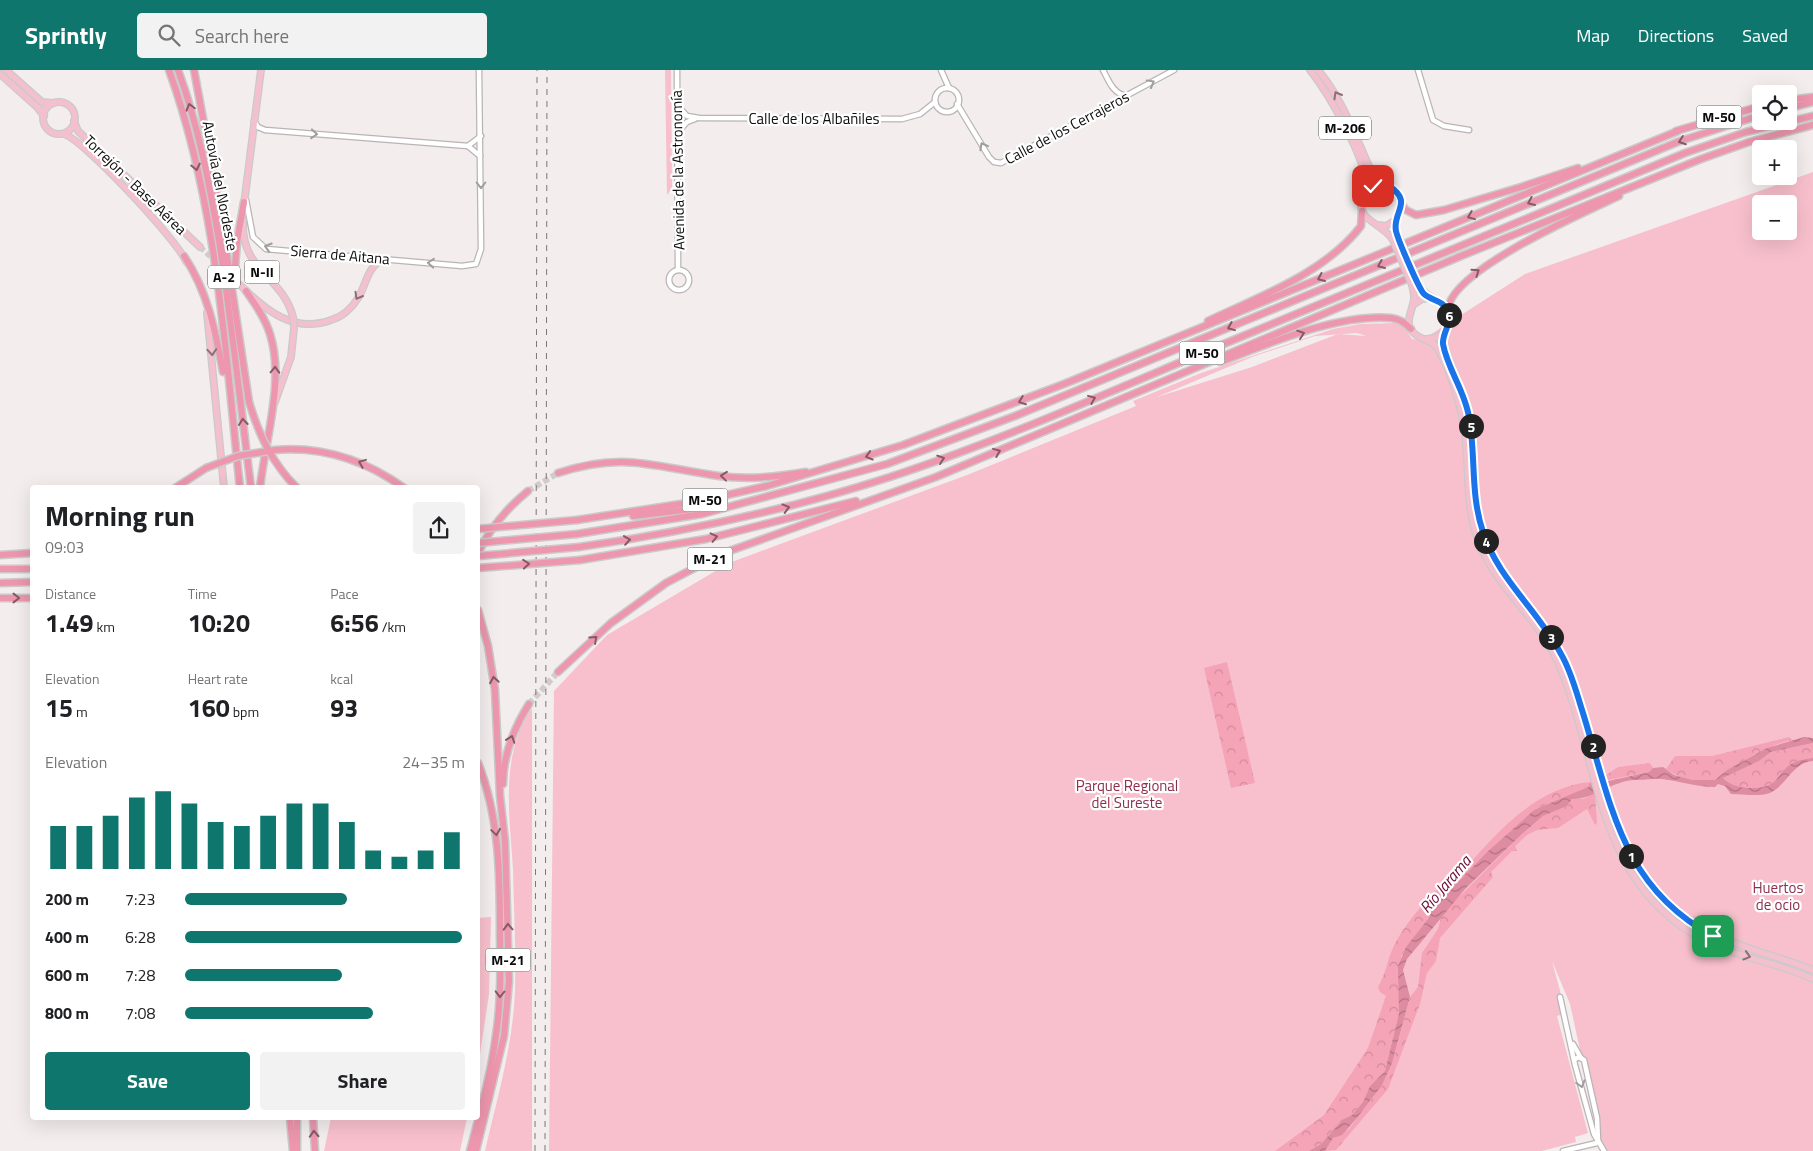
<!DOCTYPE html>
<meta charset="utf-8">
<style>
:root{--surface:#fff;--page:#f2f2f2;--text:#202124;--muted:#757577;--accent:#0f766e}
body{margin:0;font-family:"Titillium Web",sans-serif;background:var(--page);color:var(--text);height:100vh;display:flex;flex-direction:column;font-size:19px;white-space:nowrap}
*{box-sizing:border-box;margin:0}
p{font-size:16px;color:var(--muted)}
.icon{flex:none;width:28px;height:28px;fill:none;stroke:currentColor;stroke-width:2;stroke-linecap:round;stroke-linejoin:round}
.map{position:relative;flex:1;overflow:hidden}
.drawer{position:absolute;left:30px;top:415px;width:450px;height:635px;display:flex;flex-direction:column;background:var(--surface);border-radius:5px;box-shadow:0 5px 20px #0002}
.drawer>*{flex:none}
.tools{position:absolute;left:1752px;top:15px;display:grid;gap:10px}
.tools a{display:grid;place-items:center;width:45px;height:45px;border-radius:5px;background:var(--surface);box-shadow:0 5px 20px #0002;font-size:25px}
.pin{position:absolute;display:grid;place-items:center;width:42px;height:42px;color:#fff;margin:-21px;border-radius:10px;box-shadow:0 2px 8px #0006}
.km{position:absolute;width:25px;height:25px;margin:-12px;border-radius:50%;background:#222;color:#fff;font-size:14px;line-height:25px;text-align:center}
.round{display:grid;place-items:center;flex:none;width:52px;height:52px;border-radius:5px;background:var(--page)}
.summary{display:flex;align-items:center;justify-content:space-between;height:85px;padding:0 15px}
h1{font-size:28px;font-weight:700;line-height:38px}
.metrics{display:grid;grid-template-columns:repeat(3,1fr);gap:8px;height:85px;padding:5px 15px}
.metrics div{display:grid;align-content:center}
.metrics b{font-size:25px;font-weight:700}
.metrics small{font-size:14px;font-weight:400}
.metrics p{font-size:14px}
.chart{height:140px;padding:10px 15px}
.chart p{display:flex;justify-content:space-between}
.chart svg{width:100%;height:90px;margin-top:5px;stroke:var(--accent);stroke-width:6}
.cta{display:flex;gap:10px;margin-top:auto;padding:10px 15px}
.cta a{flex:1;height:58px;border-radius:5px;background:var(--accent);color:#fff;font-size:20px;font-weight:700;line-height:58px;text-align:center}
.cta a+a{background:var(--page);color:var(--text)}
ul{padding:0 15px;list-style:none;font-size:16px}
li{display:grid;grid-template-columns:80px 60px 1fr;align-items:center;height:38px}
li i{height:12px;border-radius:6px;background:var(--accent)}
header{display:flex;align-items:center;gap:30px;box-sizing:border-box;height:70px;padding:0 25px;background:var(--accent);color:#fff}
header strong{font-size:24px}
nav{display:flex;gap:28px;margin-inline-start:auto;font-size:18px}
.search{width:350px;height:45px;background:var(--page);display:flex;align-items:center;gap:12px;box-sizing:border-box;padding:0 18px;border-radius:5px;color:var(--muted);font-size:19px}
.map>svg:first-child{display:block}
.green{fill:#f8c0cd;fill-rule:evenodd}
.forest{fill:url(#forest-crowns)}
.water{fill:url(#water-waves)}
.lines{fill:none;stroke-linecap:round;stroke-linejoin:round}
.major-tunnel{stroke:#d0cbcc;stroke-width:5.5;stroke-dasharray:5.5 3;stroke-linecap:butt}
.highway-tunnel{stroke:#d0cbcc;stroke-width:6;stroke-dasharray:6 3;stroke-linecap:butt}
.minor-casing{stroke:#bab4b6;stroke-width:7}
.major-casing{stroke:#cacaca;stroke-width:8}
.highway-casing{stroke:#cacaca;stroke-width:9}
.minor{stroke:#fff;stroke-width:4.5}
.major{stroke:#f4c0ce;stroke-width:5.5}
.highway{stroke:#ed96ad;stroke-width:6}
.rail{stroke:#7b7878;stroke-width:1;stroke-dasharray:6 6;stroke-linecap:butt}
.major-bridge-casing{stroke:#cacaca;stroke-width:8;stroke-linecap:butt}
.highway-bridge-casing{stroke:#cacaca;stroke-width:9;stroke-linecap:butt}
.major-bridge{stroke:#f4c0ce;stroke-width:5.5}
.highway-bridge{stroke:#ed96ad;stroke-width:6}
.oneway{stroke:#9e9e9e}
.oneway2{stroke:#8c6f77}
.oneway3{stroke:#885865}
.route-casing{stroke:#fff;stroke-width:10}
.route{stroke:#1a73e8;stroke-width:6}
.labels{text-anchor:middle;stroke-width:4.5;stroke-linejoin:round;paint-order:stroke}
.shield{fill:#fff;stroke:#565555;stroke-width:1}
.shield-label{font-size:14px;font-weight:bold;fill:#0d0c0c}
.street-label{font-size:15px;fill:#0d0c0c;stroke:#fff}
.park-label{font-size:15px;fill:#8d2f4e;stroke:#fff}
.water-label{font-size:16px;font-style:italic;fill:#6e0e35;stroke:#fff}
</style>
<header>
<strong>Sprintly</strong>
<div class="search"><svg class="icon" aria-label="search" viewBox="0 0 24 24"><circle cx="10" cy="10" r="6"/><path d="M15 15l6 6"/></svg>Search here</div>
<nav><a>Map</a><a>Directions</a><a>Saved</a></nav>
</header>
<div class="map">
<svg width="1813" height="1081" viewBox="0 0 1813 1081">
<defs>
<pattern id="forest-crowns" width="20" height="18" patternUnits="userSpaceOnUse" patternTransform="scale(1.25)"><rect width="20" height="18" fill="#f5a3b7"/><path d="M2 6a3 3 0 1 1 6 0M12 15a3 3 0 1 1 6 0" fill="none" stroke="#d18b9c"/></pattern>
<pattern id="water-waves" width="16" height="10" patternUnits="userSpaceOnUse" patternTransform="scale(1.25)"><rect width="16" height="10" fill="#dd8ca1"/><path d="M0 5q4-4 8 0t8 0" fill="none" stroke="#b27182"/></pattern>
</defs>
<rect width="100%" height="100%" fill="#f3edee"/>
<g class="green">
<polygon points="665,0 671,0 672,118 667,125"/>
<path d="M1813,102V1081H1602L1570,934L1552,891L1566,943L1557,946L1588,1063L1575,1067L1576,1072L1542,1081H549L554,621L607,565L729,493L967,405L1136,336L1133,331L1201,303L1333,259L1360,254L1396,253L1403,255L1412,269L1422,270L1525,204ZM1761,134H1789V161H1761ZM1357,263L1366,266L1338,264L1252,297L1157,327L1252,287L1315,266Z"/>
<path d="M532,639V1081H485C497,1029 513,975 515,921C516,881 514,840 513,800C510,746 499,685 532,639Z"/>
<polygon points="491,847 489,924 478,997 478,848"/>
<polygon points="331,1048 467,1048 460,1081 324,1081"/>
</g>
<g class="forest">
<polygon points="1227,592 1255,713 1231,718 1204,598"/>
<path d="M1789,667L1792,670C1769,675 1749,688 1729,699C1723,702 1720,708 1714,710C1697,714 1679,708 1666,699L1675,686H1712Z"/>
<path d="M1813,673V688C1803,689 1792,691 1785,699C1780,704 1777,710 1771,714C1759,721 1733,719 1723,708L1759,691L1771,682Z"/>
<polygon points="1650,693 1653,698 1649,702 1608,710 1606,705 1618,697"/>
<path d="M1591,712L1593,715L1534,740L1487,782L1433,838L1428,849L1401,886L1399,943L1385,1001L1370,1016L1363,1032L1352,1045L1342,1050L1321,1074L1309,1081H1275L1324,1045L1368,978L1386,926L1380,922L1378,917C1387,902 1388,884 1397,870C1406,853 1441,809 1458,807C1493,767 1535,716 1591,712Z"/>
<polygon points="1595,723 1597,753 1595,755 1587,739 1558,758 1537,760 1527,765 1515,776 1517,781 1512,781 1491,802 1493,807 1440,868 1436,891 1427,903 1420,934 1388,1019 1336,1080 1325,1081 1333,1068 1349,1059 1382,1015 1395,983 1410,927 1418,917 1422,883 1438,859 1442,844 1522,764 1543,746 1567,736 1572,729 1583,729"/>
</g>
<path class="water" d="M1804,667L1813,668V673L1771,682L1759,691L1723,708C1733,719 1759,721 1771,714C1777,710 1780,704 1785,699C1792,691 1803,689 1813,688V691C1793,692 1786,716 1770,723C1758,727 1743,724 1731,724L1725,716L1718,714L1715,717C1696,717 1680,711 1662,709C1655,708 1642,710 1635,710C1611,711 1593,730 1572,729L1567,736L1543,746L1522,764L1466,818L1407,889L1403,900L1410,927L1392,993L1382,1015L1357,1048L1342,1065L1333,1068L1325,1081H1309L1321,1074L1342,1050L1352,1045L1363,1032L1370,1016L1385,1001L1399,943L1398,896L1406,877L1428,849L1433,838L1487,782L1534,740L1595,714L1649,702L1653,698L1663,697L1674,705L1692,710H1715L1727,700L1767,678Z"/>
<g class="lines">
<polyline class="major-tunnel" points="200,177 224,199"/>
<g class="highway-tunnel">
<polyline points="528,421 558,403"/>
<polyline points="529,634 558,602"/>
</g>
<g class="minor-casing">
<g id="minor">
<polyline points="677,0 678,200"/>
<polyline points="941,0 949,18"/>
<path d="M1103,0C1109,11 1113,24 1127,26"/>
<polyline points="1418,0 1433,50 1444,56 1469,60"/>
<circle cx="947" cy="30" r="12"/>
<polyline points="957,34 989,87 994,92 1001,93 1174,0"/>
<polyline points="677,35 687,46 699,48 902,49 920,44 935,32"/>
<polyline points="254,51 258,57 265,60 468,76 480,86"/>
<polyline points="678,62 687,52 695,49"/>
<polyline points="468,76 481,66"/>
<polyline points="246,130 253,167 266,179 462,196 476,194 481,179 479,0"/>
<circle cx="679" cy="210" r="10"/>
<polyline points="1560,927 1575,995 1594,1064 1604,1081"/>
<polyline points="1573,974 1581,988"/>
<polyline points="1575,989 1579,987 1584,990 1597,1048 1598,1071"/>
<polyline points="1563,1081 1597,1073"/>
</g>
</g>
<g class="major-casing">
<g id="major">
<polyline points="6,0 42,32 53,33"/>
<path d="M1310,0C1329,24 1368,91 1367,121"/>
<path d="M1318,0C1345,32 1357,72 1375,109L1382,114"/>
<polyline points="0,4 37,37 44,46"/>
<circle cx="59" cy="48" r="16"/>
<polyline points="74,51 78,61 200,177"/>
<path d="M64,64C84,70 176,169 186,191"/>
<polyline points="244,134 261,0"/>
<polyline points="1397,149 1396,161 1399,167"/>
<path d="M243,151C241,202 282,205 293,247"/>
<path d="M1378,155L1386,156L1397,149L1402,135L1396,120L1382,114L1367,121C1347,149 1383,152 1393,170"/>
<path d="M1418,213C1425,230 1447,228 1449,247C1450,256 1443,264 1444,274C1450,299 1465,322 1469,347C1477,390 1471,433 1487,474C1506,522 1550,553 1569,601C1596,671 1608,773 1660,827C1702,871 1759,879 1813,900"/>
<path d="M240,215C265,240 294,264 331,250C342,247 352,238 358,228C367,214 367,194 386,189"/>
<path d="M1412,215C1413,219 1414,224 1414,227C1414,241 1401,253 1416,265C1423,270 1430,270 1437,277C1451,302 1461,335 1465,363C1469,396 1466,428 1475,461C1490,513 1535,543 1557,590C1601,689 1592,806 1698,867C1734,887 1776,892 1813,909"/>
<polyline points="1413,235 1422,229 1431,228"/>
<polyline points="207,243 224,418"/>
<polyline points="1426,269 1435,268 1444,262"/>
<polyline points="275,332 291,287 294,258"/>
</g>
</g>
<g class="highway-casing">
<g id="highway">
<path d="M169,0C217,133 225,278 240,418"/>
<path d="M178,0C199,57 210,117 220,177C232,257 241,337 251,418"/>
<polyline points="194,0 220,140 249,332"/>
<polyline points="1789,30 1813,27"/>
<polyline points="1789,38 1813,32"/>
<polyline points="1676,61 1761,36"/>
<polyline points="1402,135 1406,140 1416,145 1444,140 1521,117 1578,98"/>
<path d="M184,186C208,222 215,260 223,302"/>
<polyline points="234,210 237,172 244,132"/>
<path d="M246,221C255,234 265,248 270,264C285,311 265,370 260,418"/>
<path d="M1448,240C1449,201 1585,142 1619,126"/>
<path d="M1208,251C1261,226 1325,203 1361,156L1362,141"/>
<path d="M1220,292C1268,274 1339,243 1391,248C1400,249 1405,253 1411,259"/>
<path d="M275,380C323,376 365,390 404,418"/>
<path d="M558,403C624,381 654,397 719,406C748,410 777,407 806,402"/>
<polyline points="175,418 206,398"/>
<polyline points="633,446 718,436"/>
<polyline points="577,450 700,431 767,416 903,375 1064,314 1678,61"/>
<polyline points="577,464 702,444 887,394 1015,346 1680,71 1761,45"/>
<path d="M579,477C685,462 788,440 890,407C1006,369 1118,318 1231,271C1382,208 1533,145 1685,83L1746,62L1813,46"/>
<path d="M478,483C490,458 506,439 528,421"/>
<polyline points="0,485 32,483"/>
<polyline points="580,490 706,469 856,431"/>
<polyline points="0,499 32,499"/>
<polyline points="0,513 32,512"/>
<polyline points="0,528 32,528"/>
<polyline points="558,602 611,553 666,513 721,484 936,407 1461,186 1701,89 1749,72 1813,55"/>
<path d="M503,714C503,685 514,658 529,634"/>
<polyline points="290,1048 293,1081"/>
<polyline points="297,1048 297,1081"/>
<polyline points="313,1048 315,1081"/>
<path d="M470,1081C480,1043 491,1004 496,965C501,933 501,899 500,866C500,808 500,748 478,693"/>
<polyline points="476,1081 504,966 509,911 505,771 500,726 495,620 488,576 478,540"/>
</g>
</g>
<use href="#minor" class="minor"/>
<use href="#major" class="major"/>
<use href="#highway" class="highway"/>
<g class="rail">
<polyline points="535,1081 537,0"/>
<polyline points="545,1081 547,0"/>
</g>
<g class="major-bridge-casing">
<g id="major-bridge">
<polyline points="1399,167 1418,213"/>
<polyline points="1393,170 1412,215"/>
<polyline points="293,247 294,258"/>
</g>
</g>
<g class="highway-bridge-casing">
<g id="highway-bridge">
<path d="M249,332C259,365 272,393 297,418"/>
<polyline points="206,398 238,386 275,380"/>
<polyline points="478,459 577,450"/>
<polyline points="478,473 577,464"/>
<polyline points="478,486 579,477"/>
<polyline points="478,498 580,490"/>
</g>
</g>
<use href="#major-bridge" class="major-bridge"/>
<use href="#highway-bridge" class="highway-bridge"/>
</g>
<defs><path id="oneway-chevron" d="M-2-3.5L2.5 0L-2 3.5" fill="none" stroke-width="1.6" stroke-linecap="round" stroke-linejoin="round" transform="scale(1.25)"/></defs>
<g class="oneway">
<use href="#oneway-chevron" transform="translate(1151 13) rotate(-29)"/>
<use href="#oneway-chevron" transform="translate(314 64) rotate(5)"/>
<use href="#oneway-chevron" transform="translate(983 76) rotate(-119)"/>
<use href="#oneway-chevron" transform="translate(481 115) rotate(90)"/>
<use href="#oneway-chevron" transform="translate(268 177) rotate(-163)"/>
<use href="#oneway-chevron" transform="translate(431 193) rotate(-175)"/>
<use href="#oneway-chevron" transform="translate(1581 1014) rotate(74)"/>
</g>
<g class="oneway2">
<use href="#oneway-chevron" transform="translate(1337 25) rotate(-120)"/>
<use href="#oneway-chevron" transform="translate(358 226) rotate(120)"/>
<use href="#oneway-chevron" transform="translate(212 282) rotate(86)"/>
<use href="#oneway-chevron" transform="translate(1747 886) rotate(17)"/>
</g>
<g class="oneway3">
<use href="#oneway-chevron" transform="translate(190 37) rotate(-106)"/>
<use href="#oneway-chevron" transform="translate(1682 71) rotate(160)"/>
<use href="#oneway-chevron" transform="translate(196 97) rotate(78)"/>
<use href="#oneway-chevron" transform="translate(1531 132) rotate(157)"/>
<use href="#oneway-chevron" transform="translate(1471 146) rotate(158)"/>
<use href="#oneway-chevron" transform="translate(1381 195) rotate(157)"/>
<use href="#oneway-chevron" transform="translate(1476 202) rotate(-35)"/>
<use href="#oneway-chevron" transform="translate(1321 208) rotate(156)"/>
<use href="#oneway-chevron" transform="translate(1231 257) rotate(158)"/>
<use href="#oneway-chevron" transform="translate(1301 264) rotate(-19)"/>
<use href="#oneway-chevron" transform="translate(275 300) rotate(-88)"/>
<use href="#oneway-chevron" transform="translate(1092 329) rotate(-22)"/>
<use href="#oneway-chevron" transform="translate(1022 331) rotate(159)"/>
<use href="#oneway-chevron" transform="translate(243 352) rotate(-97)"/>
<use href="#oneway-chevron" transform="translate(997 382) rotate(-22)"/>
<use href="#oneway-chevron" transform="translate(869 386) rotate(163)"/>
<use href="#oneway-chevron" transform="translate(941 389) rotate(-19)"/>
<use href="#oneway-chevron" transform="translate(362 393) rotate(-158)"/>
<use href="#oneway-chevron" transform="translate(724 406) rotate(-174)"/>
<use href="#oneway-chevron" transform="translate(786 438) rotate(-15)"/>
<use href="#oneway-chevron" transform="translate(714 467) rotate(-13)"/>
<use href="#oneway-chevron" transform="translate(627 470) rotate(-8)"/>
<use href="#oneway-chevron" transform="translate(526 494) rotate(-5)"/>
<use href="#oneway-chevron" transform="translate(16 528)"/>
<use href="#oneway-chevron" transform="translate(594 569) rotate(-42)"/>
<use href="#oneway-chevron" transform="translate(494 610) rotate(-99)"/>
<use href="#oneway-chevron" transform="translate(511 669) rotate(-71)"/>
<use href="#oneway-chevron" transform="translate(496 762) rotate(82)"/>
<use href="#oneway-chevron" transform="translate(508 857) rotate(-92)"/>
<use href="#oneway-chevron" transform="translate(500 924) rotate(91)"/>
<use href="#oneway-chevron" transform="translate(314 1064) rotate(-93)"/>
</g>
<g class="lines">
<g class="route-casing">
<path id="route" d="M1373,116H1389C1414,132 1392,142 1396,161C1398,170 1419,219 1424,224C1432,231 1443,230 1448,241C1453,253 1442,262 1443,274C1447,298 1465,321 1469,347C1476,385 1470,424 1483,462C1498,509 1538,540 1561,584C1571,601 1576,621 1582,640C1611,732 1620,816 1713,866"/>
</g>
<use href="#route" class="route"/>
</g>
<g class="labels">
<g class="shield">
<rect x="1696.5" y="35.5" width="45" height="23" rx="4"/>
<rect x="1319" y="46.5" width="52" height="23" rx="4"/>
<rect x="244.5" y="190.5" width="35" height="23" rx="4"/>
<rect x="208" y="195.5" width="32" height="23" rx="4"/>
<rect x="1179.5" y="271.5" width="45" height="23" rx="4"/>
<rect x="682.5" y="418.5" width="45" height="23" rx="4"/>
<rect x="687.5" y="477.5" width="45" height="23" rx="4"/>
<rect x="485.5" y="878.5" width="45" height="23" rx="4"/>
</g>
<g class="shield-label">
<text x="1719" y="52">M-50</text>
<text x="1345" y="63">M-206</text>
<text x="262" y="207">N-II</text>
<text x="224" y="212">A-2</text>
<text x="1202" y="288">M-50</text>
<text x="705" y="435">M-50</text>
<text x="710" y="494">M-21</text>
<text x="508" y="895">M-21</text>
</g>
<g class="street-label">
<text x="814" y="54">Calle de los Albañiles</text>
<text transform="translate(1067 58) rotate(-28)" y="5">Calle de los Cerrajeros</text>
<text transform="translate(678 100) rotate(-91)" y="5">Avenida de la Astronomía</text>
<text transform="translate(135 115) rotate(44)" y="5">Torrejón - Base Aérea</text>
<text transform="translate(220 116) rotate(79)" y="5">Autovía del Nordeste</text>
<text transform="translate(340 185) rotate(5)" y="5">Sierra de Aitana</text>
</g>
<g class="park-label">
<text x="1127" y="721">Parque Regional<tspan x="1127" dy="17">del Sureste</tspan></text>
<text x="1778" y="823">Huertos<tspan x="1778" dy="17">de ocio</tspan></text>
</g>
<g class="water-label">
<text transform="translate(1445 814) rotate(-50)" y="6">Río Jarama</text>
</g>
</g>
</svg>
<div class="tools">
<a><svg class="icon" aria-label="locate" viewBox="0 0 24 24"><circle cx="12" cy="12" r="6"/><path d="M12 2v4M12 18v4M2 12h4M18 12h4"/></svg></a>
<a>+</a>
<a>−</a>
</div>
<div class="pin" style="left:1713px;top:866px;background:#1e9e55"><svg class="icon" aria-label="arrive" viewBox="0 0 24 24"><path d="M6 21V4h12l-3 4 3 4H6"/></svg></div>
<div class="pin" style="left:1373px;top:116px;background:#d93025"><svg class="icon" aria-label="check" viewBox="0 0 24 24"><path d="M5 12l5 5 9-10"/></svg></div>
<b class="km" style="left:1631px;top:786px">1</b>
<b class="km" style="left:1593px;top:676px">2</b>
<b class="km" style="left:1551px;top:567px">3</b>
<b class="km" style="left:1486px;top:471px">4</b>
<b class="km" style="left:1471px;top:356px">5</b>
<b class="km" style="left:1449px;top:245px">6</b>
<section class="drawer">
<div class="summary"><div><h1>Morning run</h1><p>09:03</p></div><a class="round"><svg class="icon" aria-label="share" viewBox="0 0 24 24"><path d="M12 15V3M7 8l5-5 5 5M5 13v7h14v-7"/></svg></a></div>
<div class="metrics">
<div><p>Distance</p><b>1.49<small> km</small></b></div>
<div><p>Time</p><b>10:20</b></div>
<div><p>Pace</p><b>6:56<small> /km</small></b></div>
</div>
<div class="metrics">
<div><p>Elevation</p><b>15<small> m</small></b></div>
<div><p>Heart rate</p><b>160<small> bpm</small></b></div>
<div><p>kcal</p><b>93</b></div>
</div>
<div class="chart"><p><span>Elevation</span>24–35 m</p>
<svg viewBox="0 0 160 44" preserveAspectRatio="none"><path d="M5 44V23M15 44V23M25 44V18M35 44V9M45 44V6M55 44V12M65 44V21M75 44V23M85 44V18M95 44V12M105 44V12M115 44V21M125 44V35M135 44V38M145 44V35M155 44V26"/></svg>
</div>
<ul>
<li><b>200 m</b>7:23<i style="width:58%"></i></li>
<li><b>400 m</b>6:28<i style="width:99%"></i></li>
<li><b>600 m</b>7:28<i style="width:56%"></i></li>
<li><b>800 m</b>7:08<i style="width:67%"></i></li>
</ul>
<div class="cta"><a>Save</a><a>Share</a></div>
</section>
</div>
